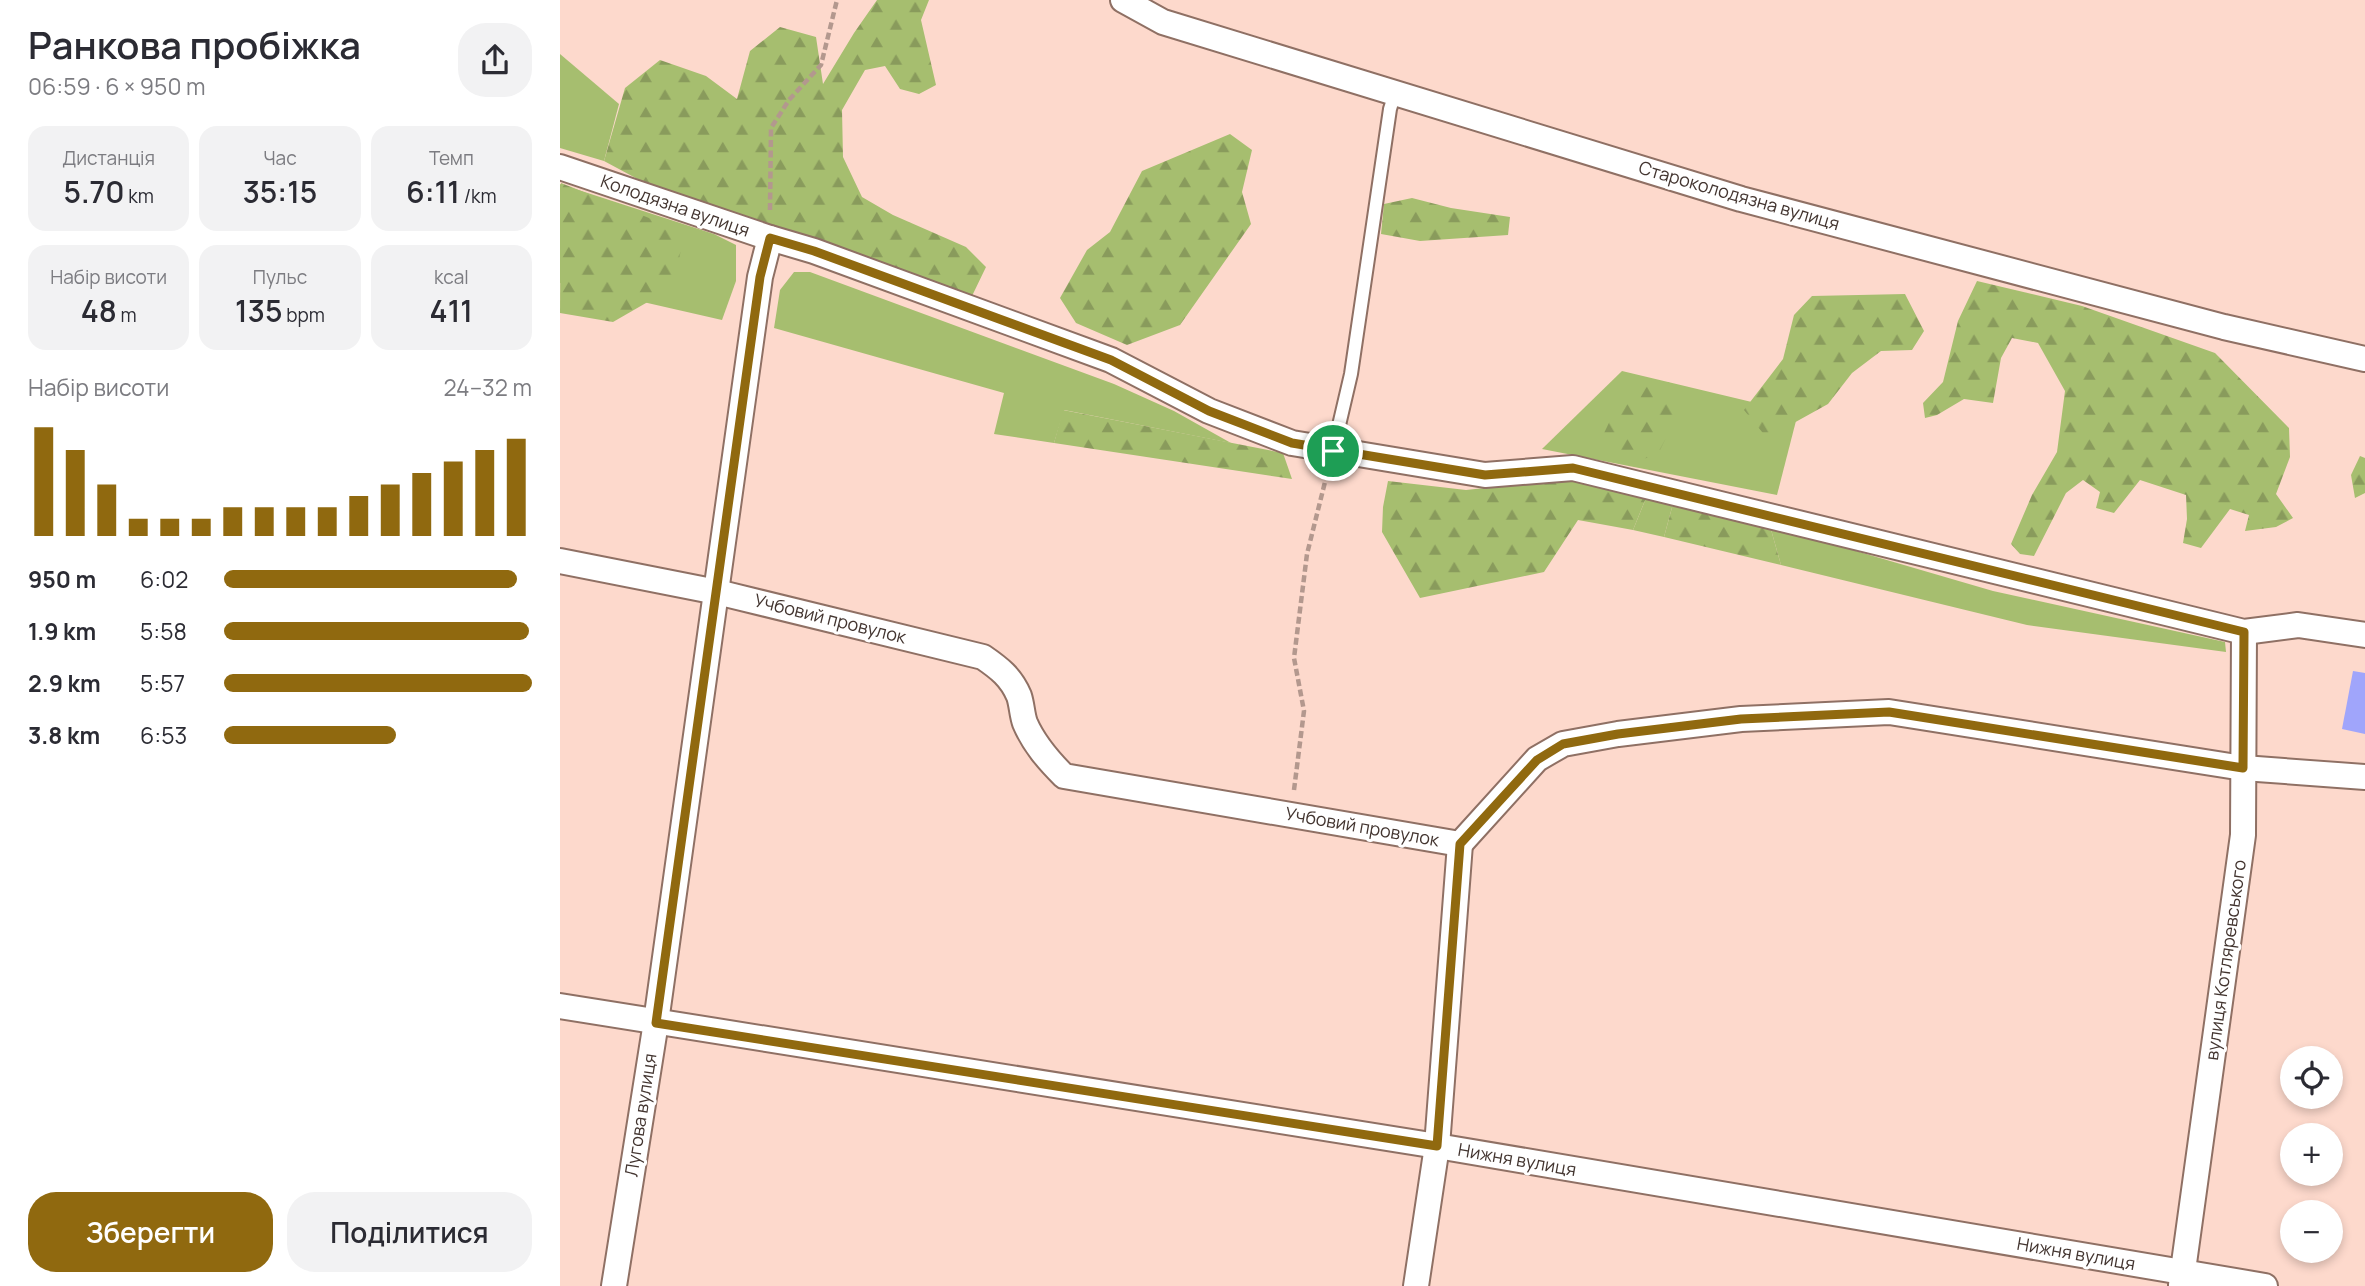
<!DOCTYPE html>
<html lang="uk">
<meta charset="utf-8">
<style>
:root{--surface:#fff;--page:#f2f2f3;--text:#2b2b33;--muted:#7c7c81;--accent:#90690f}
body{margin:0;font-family:Manrope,sans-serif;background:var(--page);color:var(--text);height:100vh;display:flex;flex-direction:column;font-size:26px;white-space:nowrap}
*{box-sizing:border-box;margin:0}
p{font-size:23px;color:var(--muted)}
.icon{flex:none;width:38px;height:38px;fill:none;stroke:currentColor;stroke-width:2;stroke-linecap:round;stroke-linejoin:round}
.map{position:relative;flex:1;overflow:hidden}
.sheet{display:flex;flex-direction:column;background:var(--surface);width:560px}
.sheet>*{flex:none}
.tools{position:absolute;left:1720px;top:1046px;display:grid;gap:14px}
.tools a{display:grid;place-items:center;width:63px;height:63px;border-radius:50%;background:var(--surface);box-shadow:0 4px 10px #0003;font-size:35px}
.pin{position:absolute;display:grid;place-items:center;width:60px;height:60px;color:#fff;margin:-30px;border:4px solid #fff;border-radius:50%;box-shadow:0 2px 7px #0007}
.round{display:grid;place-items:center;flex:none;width:74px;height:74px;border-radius:28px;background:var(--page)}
.summary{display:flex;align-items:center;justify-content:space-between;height:119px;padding:0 28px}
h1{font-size:38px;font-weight:600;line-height:52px}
.stats{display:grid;grid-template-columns:repeat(3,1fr);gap:10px;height:119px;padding:7px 28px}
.stats div{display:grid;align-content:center;border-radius:18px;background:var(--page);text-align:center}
.stats b{font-size:30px;font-weight:600}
.stats small{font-size:19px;font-weight:400}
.stats p{font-size:19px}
.chart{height:196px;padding:14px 28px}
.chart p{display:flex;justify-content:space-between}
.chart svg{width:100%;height:126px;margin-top:7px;stroke:var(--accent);stroke-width:6}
.cta{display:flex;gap:14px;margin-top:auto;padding:14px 28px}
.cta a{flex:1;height:80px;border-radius:28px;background:var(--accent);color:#fff;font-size:28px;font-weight:600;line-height:80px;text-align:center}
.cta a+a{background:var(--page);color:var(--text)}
ul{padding:0 28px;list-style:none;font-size:23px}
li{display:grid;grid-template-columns:112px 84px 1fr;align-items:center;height:52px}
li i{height:18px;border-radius:9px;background:var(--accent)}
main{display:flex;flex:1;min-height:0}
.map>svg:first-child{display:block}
.green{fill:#a6be6f}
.forest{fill:url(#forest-firs)}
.building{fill:#a0a5fb}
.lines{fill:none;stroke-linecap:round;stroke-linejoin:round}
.lane-casing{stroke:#8f7064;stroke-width:16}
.street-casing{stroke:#8f7064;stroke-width:28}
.path{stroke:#b3988e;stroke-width:4.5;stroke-dasharray:7 3.5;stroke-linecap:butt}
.lane{stroke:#fff;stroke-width:12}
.street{stroke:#fff;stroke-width:24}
.route-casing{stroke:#fff;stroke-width:14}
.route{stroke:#90690f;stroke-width:9}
.labels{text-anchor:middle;stroke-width:6;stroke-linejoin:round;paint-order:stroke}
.street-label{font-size:18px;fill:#433530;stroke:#fff}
</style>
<main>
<section class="sheet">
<div class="summary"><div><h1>Ранкова пробіжка</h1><p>06:59 · 6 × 950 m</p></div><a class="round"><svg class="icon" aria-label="share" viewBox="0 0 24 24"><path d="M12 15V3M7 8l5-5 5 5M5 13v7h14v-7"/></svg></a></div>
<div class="stats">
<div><p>Дистанція</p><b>5.70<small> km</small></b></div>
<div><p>Час</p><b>35:15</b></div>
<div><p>Темп</p><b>6:11<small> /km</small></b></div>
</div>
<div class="stats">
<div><p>Набір висоти</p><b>48<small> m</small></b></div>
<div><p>Пульс</p><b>135<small> bpm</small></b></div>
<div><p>kcal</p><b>411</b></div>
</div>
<div class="chart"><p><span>Набір висоти</span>24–32 m</p>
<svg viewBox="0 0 160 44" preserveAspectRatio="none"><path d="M5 44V6M15 44V14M25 44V26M35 44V38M45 44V38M55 44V38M65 44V34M75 44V34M85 44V34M95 44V34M105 44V30M115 44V26M125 44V22M135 44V18M145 44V14M155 44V10"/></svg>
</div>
<ul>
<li><b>950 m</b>6:02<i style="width:95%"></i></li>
<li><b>1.9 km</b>5:58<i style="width:99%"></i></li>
<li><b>2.9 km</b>5:57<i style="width:100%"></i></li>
<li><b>3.8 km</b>6:53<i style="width:56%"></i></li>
</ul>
<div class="cta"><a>Зберегти</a><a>Поділитися</a></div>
</section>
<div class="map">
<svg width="1805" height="1286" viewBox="0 0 1805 1286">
<defs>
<pattern id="forest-firs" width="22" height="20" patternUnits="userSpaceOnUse" patternTransform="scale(1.75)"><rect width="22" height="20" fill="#a6be6f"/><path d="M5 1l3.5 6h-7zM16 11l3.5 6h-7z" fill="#899b5c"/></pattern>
</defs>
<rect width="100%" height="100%" fill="#fdd9cc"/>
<g class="green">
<polygon points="0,54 59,104 44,161 0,148"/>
<polygon points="0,184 154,234 176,245 176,281 162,320 0,283"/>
<polygon points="234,272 250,272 554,384 614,411 671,443 504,410 494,443 434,434 444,393 214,328 220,290"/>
<polygon points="1062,371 1238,413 1217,495 982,449"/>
<polygon points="1086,498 1114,500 1104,537 1073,530"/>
<polygon points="1210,526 1433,591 1665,642 1666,652 1467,625 1221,565"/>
</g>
<g class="forest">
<polygon points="317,0 369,0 361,20 376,85 359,94 340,89 325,66 305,70 282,110 283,157 302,197 333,215 406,247 426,267 412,296 389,293 124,204 44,161 65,88 100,60 146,76 177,99 190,51 220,27 256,37 263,84 294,33"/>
<polygon points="670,134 692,150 682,192 691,224 620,325 567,345 516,323 500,298 527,250 550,232 582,171"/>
<polygon points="1,183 89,218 123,242 112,288 53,322 0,313"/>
<polygon points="852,198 891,208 950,217 948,235 860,241 821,234 824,204"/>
<polygon points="1417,281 1522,306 1655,353 1729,428 1730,457 1716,494 1733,518 1716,527 1685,531 1689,515 1670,509 1641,548 1623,543 1627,519 1626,495 1580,480 1554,513 1536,508 1540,492 1523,480 1506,493 1474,556 1460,554 1451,544 1472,495 1497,452 1505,391 1478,343 1452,338 1441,358 1433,403 1404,399 1377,415 1365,418 1363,403 1383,382 1398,321"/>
<polygon points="1345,294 1364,331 1352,350 1321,351 1292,373 1268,404 1207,438 1184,410 1223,359 1234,315 1252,296"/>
<polygon points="1109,382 1121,408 1099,452 1076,463 1036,450 1066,387"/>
<polygon points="503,410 723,453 732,479 494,443"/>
<polygon points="1800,456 1805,458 1805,493 1795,498 1791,475"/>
<polygon points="1006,479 1086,498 1073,530 1018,520 984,572 860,598 822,532 823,507 828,481 906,490"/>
<polygon points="1114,500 1210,526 1221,565 1104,537"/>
</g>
<polygon class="building" points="1793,671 1805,673 1805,734 1782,729"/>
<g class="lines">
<g class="lane-casing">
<polyline id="lane" points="773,451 791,374 830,109 835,93"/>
</g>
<g class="street-casing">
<g id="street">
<polyline points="563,0 603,22 1181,199 1664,327 1805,359"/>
<polyline points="0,167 210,238 254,251 551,360 649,411 732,443 925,475 1013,468 1684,632 1738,625 1805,635"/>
<path d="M0,561L157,592L423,657C439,668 451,677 459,696C462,705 462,715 465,723C474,744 488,760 504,776L900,844"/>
<polyline points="900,844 977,759 1003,744 1058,734 1181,719 1329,712 1683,768 1805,777"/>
<polyline points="0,1006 877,1146 1705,1286"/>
<polyline points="1621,1285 1683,835 1684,632"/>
<polyline points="54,1286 96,1022 200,277 210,238"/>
<polyline points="856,1286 877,1146 900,844"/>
</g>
</g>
<g class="path">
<polyline points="210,210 211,128 229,100 261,65 277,0"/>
<polyline points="734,790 744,711 734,658 747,554 767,474"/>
</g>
<use href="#lane" class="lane"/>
<use href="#street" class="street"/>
</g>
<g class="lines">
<g class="route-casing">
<polygon id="route" points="210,238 254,251 551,360 649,411 732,443 925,475 1013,468 1684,632 1683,768 1329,712 1181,719 1058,734 1003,744 977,760 900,844 877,1146 96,1023 200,277"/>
</g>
<use href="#route" class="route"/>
</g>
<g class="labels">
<g class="street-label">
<text transform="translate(1179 196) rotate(16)" y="6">Староколодязна вулиця</text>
<text transform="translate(115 206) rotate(19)" y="6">Колодязна вулиця</text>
<text transform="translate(270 619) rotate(14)" y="6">Учбовий провулок</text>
<text transform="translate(802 827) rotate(10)" y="6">Учбовий провулок</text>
<text transform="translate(1666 960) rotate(-82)" y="6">вулиця Котляревського</text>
<text transform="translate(81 1115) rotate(-81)" y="6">Лугова вулиця</text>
<text transform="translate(957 1160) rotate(10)" y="6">Нижня вулиця</text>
<text transform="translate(1516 1254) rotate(10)" y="6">Нижня вулиця</text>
</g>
</g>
</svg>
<div class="tools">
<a><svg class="icon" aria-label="locate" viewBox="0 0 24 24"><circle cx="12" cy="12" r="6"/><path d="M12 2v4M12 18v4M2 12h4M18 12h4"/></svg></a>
<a>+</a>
<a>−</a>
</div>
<div class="pin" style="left:773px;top:451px;background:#1e9e55"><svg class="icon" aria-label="arrive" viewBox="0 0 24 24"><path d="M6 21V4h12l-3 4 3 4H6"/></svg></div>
</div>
</main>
